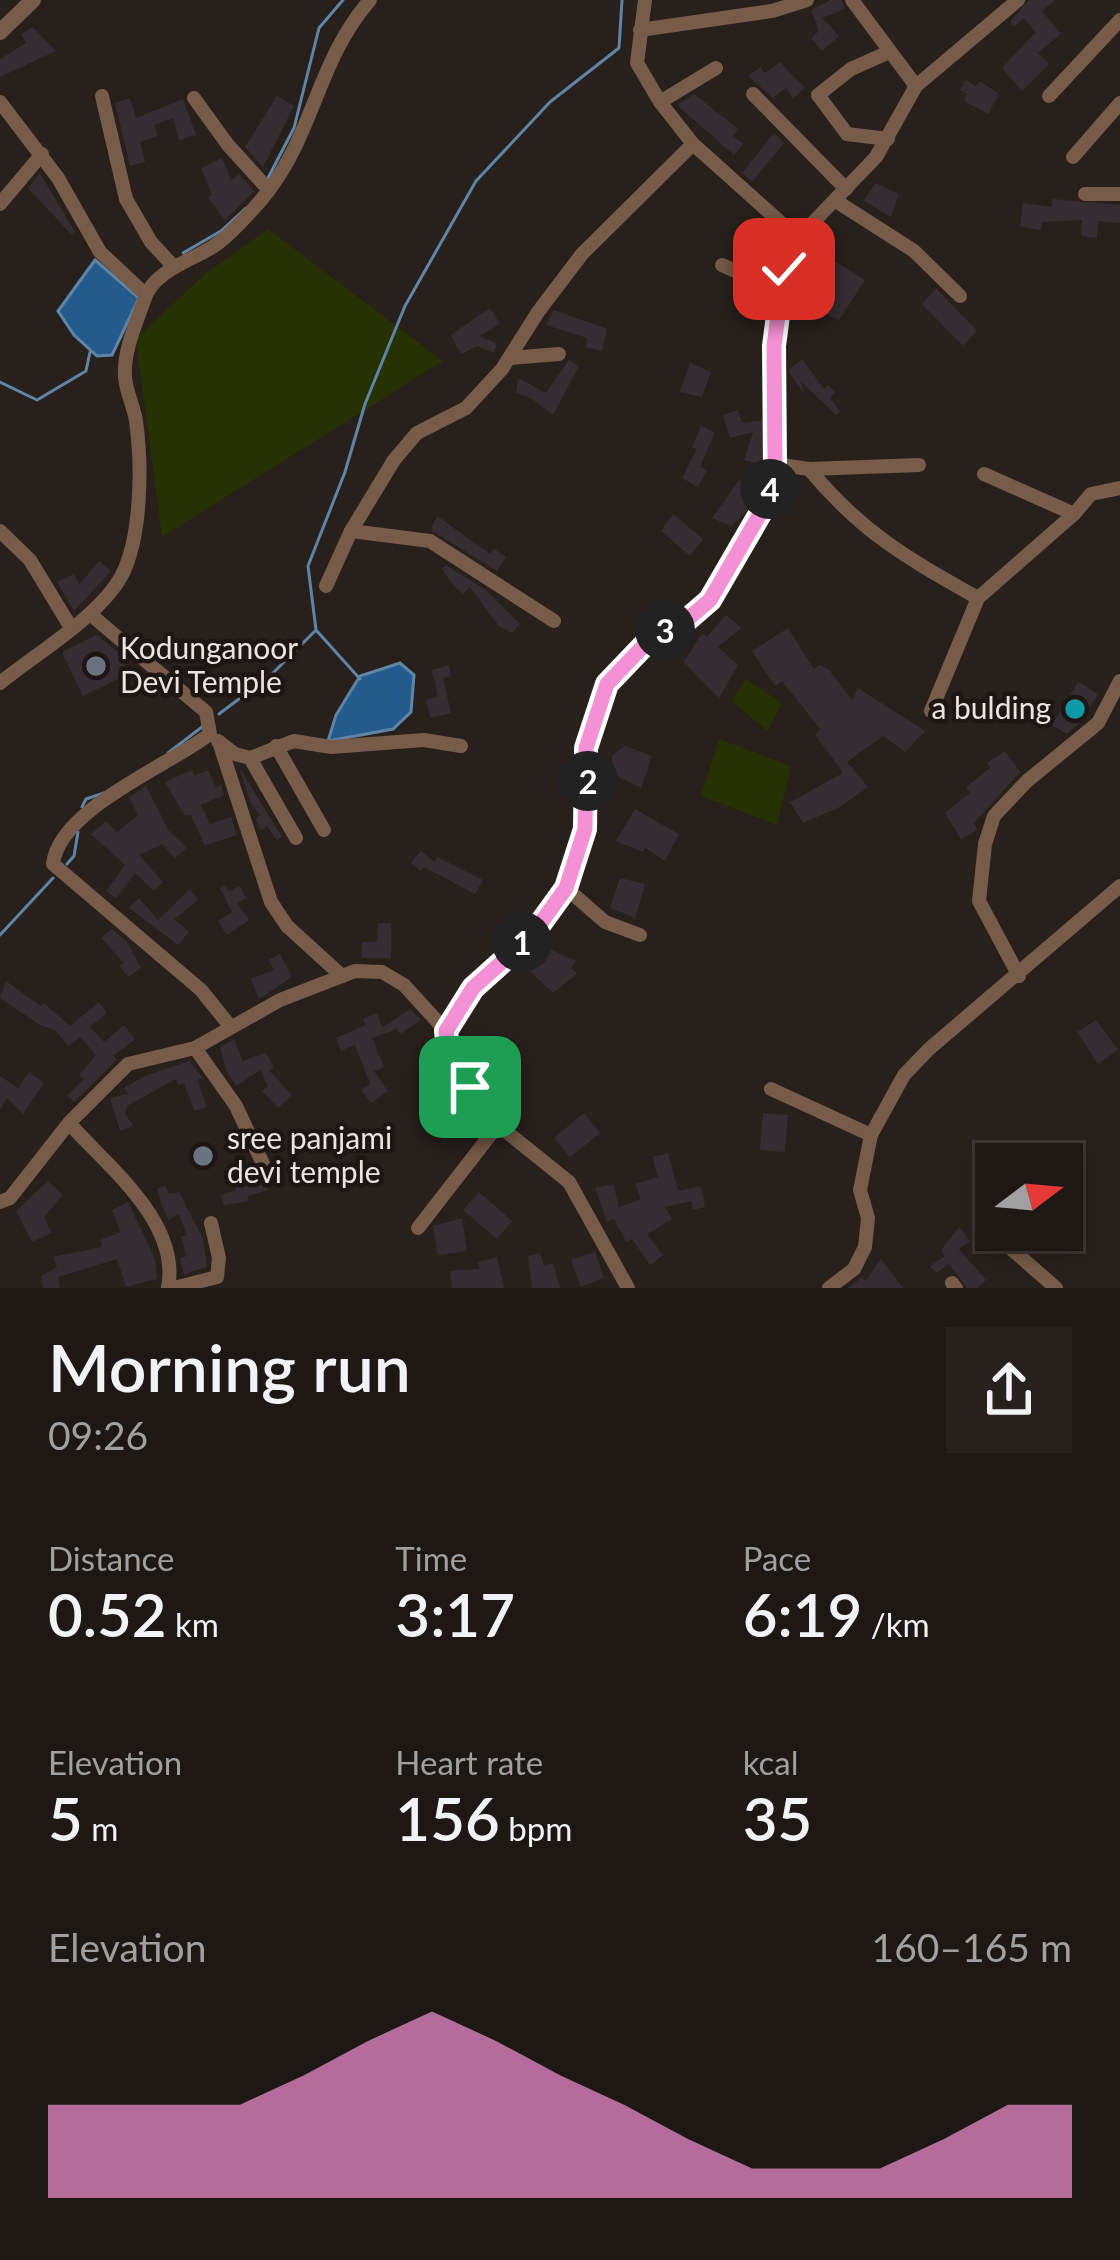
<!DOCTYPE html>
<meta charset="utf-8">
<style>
:root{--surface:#1e1814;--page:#26211d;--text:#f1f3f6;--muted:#a1a0a0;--line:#3c3734;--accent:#f491d4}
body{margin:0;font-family:Lato,sans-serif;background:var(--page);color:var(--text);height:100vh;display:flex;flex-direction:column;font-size:45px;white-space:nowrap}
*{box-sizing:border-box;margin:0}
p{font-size:39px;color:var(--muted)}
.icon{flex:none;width:66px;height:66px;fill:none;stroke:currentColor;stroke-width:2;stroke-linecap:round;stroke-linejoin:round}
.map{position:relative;height:1288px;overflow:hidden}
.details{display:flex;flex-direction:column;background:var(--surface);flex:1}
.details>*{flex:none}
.needle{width:78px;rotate:74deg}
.tools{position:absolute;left:975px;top:1143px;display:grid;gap:24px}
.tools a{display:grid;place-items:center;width:108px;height:108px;border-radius:0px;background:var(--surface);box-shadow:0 6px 18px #0003,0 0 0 3px var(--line);font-size:60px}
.pin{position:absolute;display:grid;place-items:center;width:102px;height:102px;color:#fff;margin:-51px;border-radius:24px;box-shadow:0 6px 18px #0006}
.km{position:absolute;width:60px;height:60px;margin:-30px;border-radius:50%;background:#222;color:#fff;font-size:33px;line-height:60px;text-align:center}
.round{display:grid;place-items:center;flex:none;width:126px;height:126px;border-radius:0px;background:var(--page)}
.head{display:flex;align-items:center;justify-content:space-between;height:204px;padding:0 48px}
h1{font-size:66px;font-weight:600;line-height:90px}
.stats{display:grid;grid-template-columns:repeat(3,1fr);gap:18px;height:204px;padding:12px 48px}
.stats div{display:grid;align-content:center}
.stats b{font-size:60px;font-weight:600}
.stats small{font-size:33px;font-weight:400}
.stats p{font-size:33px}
.chart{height:336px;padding:24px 48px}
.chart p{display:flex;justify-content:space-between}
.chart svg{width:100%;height:216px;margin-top:12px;fill:var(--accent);opacity:.7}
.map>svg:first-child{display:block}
.green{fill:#273204}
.water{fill:#235c8c;stroke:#5f85a6;stroke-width:3}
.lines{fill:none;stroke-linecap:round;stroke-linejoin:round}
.stream{stroke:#5f85a6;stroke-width:3}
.building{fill:#362d33}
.minor{stroke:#765c49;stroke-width:14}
.tertiary{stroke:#765c49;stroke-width:16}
.route-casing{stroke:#fff;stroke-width:24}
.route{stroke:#f491d4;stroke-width:15}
.worship-dot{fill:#6b7280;stroke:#1e1612;stroke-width:4.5}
.culture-dot{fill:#0f9aa8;stroke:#1e1612;stroke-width:4.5}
.labels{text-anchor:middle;stroke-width:9;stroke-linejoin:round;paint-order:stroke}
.poi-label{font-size:30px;fill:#ebe5e2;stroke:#1e1612;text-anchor:start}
</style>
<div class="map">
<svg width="1120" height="1288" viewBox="0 0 1120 1288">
<rect width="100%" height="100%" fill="#28201b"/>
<g class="green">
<polygon points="268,229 443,361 162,537 136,339 205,274"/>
<polygon points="746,679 782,703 768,731 731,701"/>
<polygon points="719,739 791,766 777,825 701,796"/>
</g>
<g class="water">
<polygon points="95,260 139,298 112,355 97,356 74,335 58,311"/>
<polygon points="400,663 414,675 411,712 393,729 328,741 336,715 360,676"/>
</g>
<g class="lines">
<g class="stream">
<polyline points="268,178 294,128 319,28 343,0"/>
<polyline points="183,253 221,231 246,208"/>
<polyline points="0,382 37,400 86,371 90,352"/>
<polyline points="360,679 316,630 308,566 345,472 365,404 405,306 476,181 550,102 619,48 622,0"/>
<polyline points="219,714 272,674 315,631"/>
<polyline points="168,753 202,727"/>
<polyline points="82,807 86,799 104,793"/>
<polyline points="67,864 74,856 78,832"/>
<polyline points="0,935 53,878"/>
</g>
</g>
<g class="building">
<polygon points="831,0 841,0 845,9 822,18 839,36 822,51 811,38 819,31 811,10"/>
<polygon points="1029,0 1055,0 1042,11 1061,34 1038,53 1049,64 1022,91 1002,68 1036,32 1024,18 1014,27 1010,22"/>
<polygon points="33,27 56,51 0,77 0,59 26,43 21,34"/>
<polygon points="780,62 805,88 793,98 786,88 773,98 748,76 761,67 765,73"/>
<polygon points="966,80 976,86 980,81 999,94 988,114 964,101 967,94 960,90"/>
<polygon points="694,94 738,129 733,136 743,144 734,155 677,105"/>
<polygon points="277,96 294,106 263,167 245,147"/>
<polygon points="130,98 136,118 183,99 196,135 179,140 173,118 154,125 158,136 140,142 145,162 130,166 115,103"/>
<polygon points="774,133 784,143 752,182 742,173"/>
<polygon points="222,158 231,180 239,174 254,191 225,220 208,198 212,194 201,168"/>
<polygon points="40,173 75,232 71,234 28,188"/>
<polygon points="875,183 899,194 891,217 864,201"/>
<polygon points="1052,199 1120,205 1120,223 1098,221 1097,238 1081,236 1082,220 1042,222 1041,230 1020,227 1023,203 1052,207"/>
<polygon points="820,252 865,280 839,320 811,307 819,291 824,293 831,275 814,262"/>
<polygon points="936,288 977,331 963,346 922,304"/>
<polygon points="490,308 500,324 479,336 497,344 494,353 477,346 461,354 451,335"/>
<polygon points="554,310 607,329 602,351 586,347 587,338 546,325"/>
<polygon points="802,359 824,389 828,385 835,392 830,398 840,412 836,415 801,381 803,392 788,371"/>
<polygon points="569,360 579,366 553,415 531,398 516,393 518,378 546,393"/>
<polygon points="690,363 711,372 702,397 680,392"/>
<polygon points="738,410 742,423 765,420 763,465 744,460 753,432 730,438 723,415"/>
<polygon points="701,426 715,433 700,466 707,470 698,487 682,478 697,449 692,447"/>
<polygon points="757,469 762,471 754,503 742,516 731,526 712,518 739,480 749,487"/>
<polygon points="673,514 703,539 690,556 661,531"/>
<polygon points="437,516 490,554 494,549 506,557 497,571 431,530"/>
<polygon points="99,561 111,571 74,611 57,582 74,574 79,585"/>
<polygon points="446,565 487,591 520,624 512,633 499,626 470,587 463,594 453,585 442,569"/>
<polygon points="726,615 741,628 718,647 738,665 719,698 684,662 702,633 707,637"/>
<polygon points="788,628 814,669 820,665 829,670 852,700 858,688 925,731 905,752 883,736 847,762 868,787 838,808 803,823 790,802 843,773 815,734 821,730 782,681 775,686 752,651"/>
<polygon points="97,635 118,652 128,674 83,696 62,652"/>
<polygon points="449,665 452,676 443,678 451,713 430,718 426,699 438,697 432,670"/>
<polygon points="1078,682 1098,694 1080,723 1067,734 1052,725"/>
<polygon points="625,746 652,756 641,788 612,774 612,756"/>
<polygon points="1005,751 1020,772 974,823 977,830 961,839 945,813 970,793 966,787 990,768 987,763"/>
<polygon points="239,767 282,837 277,840 267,826 260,831 256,819 260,815 251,804"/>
<polygon points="192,770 194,776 208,770 216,788 221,785 224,795 201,805 210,824 231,817 237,835 205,845 190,814 185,816 165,782"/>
<polygon points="146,786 169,831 187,848 175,858 162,844 139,855 163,882 154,891 135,873 116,899 106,891 125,865 91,834 106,821 117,832 138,815 129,797"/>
<polygon points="635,809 679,834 665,861 645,848 643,852 616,841"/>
<polygon points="421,851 434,862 437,857 483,880 475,894 424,867 421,871 411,863"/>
<polygon points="620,878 645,884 635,918 610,908"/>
<polygon points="225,886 229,891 240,886 246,898 237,903 249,920 227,935 218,921 232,912 220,888"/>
<polygon points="190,889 198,900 174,919 189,932 178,945 129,908 139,898 158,920"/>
<polygon points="378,923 391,923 391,958 362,958 362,942 377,942"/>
<polygon points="112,929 127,942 141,968 128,977 120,966 124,963 101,938"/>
<polygon points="549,949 576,961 571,968 577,974 553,993 530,971"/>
<polygon points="280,954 292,977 259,999 251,979 274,970 268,960"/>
<polygon points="6,981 41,1006 44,1003 70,1026 99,1002 107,1013 90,1027 104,1042 124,1025 135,1039 113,1056 117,1059 74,1102 67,1096 84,1079 79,1075 96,1055 80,1037 68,1046 55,1030 40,1025 0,998"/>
<polygon points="410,1009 421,1020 400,1034 397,1029 372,1038 384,1067 374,1071 388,1091 371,1103 361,1090 370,1084 355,1045 341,1051 336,1038 366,1025 363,1019 377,1013 382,1028"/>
<polygon points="1096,1020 1118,1050 1098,1064 1077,1032"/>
<polygon points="234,1039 243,1061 266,1052 274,1068 269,1070 292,1095 278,1108 262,1091 268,1086 260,1070 236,1086 227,1072 220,1047"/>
<polygon points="189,1061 203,1078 197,1080 207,1107 194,1111 184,1083 178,1085 176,1079 127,1106 125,1113 133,1126 120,1131 110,1098 128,1094 124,1088 145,1076"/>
<polygon points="29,1072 44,1083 23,1114 7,1098 0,1109 0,1076 18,1088"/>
<polygon points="447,1072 484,1125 479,1131 457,1113 441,1090 434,1094 428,1084"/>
<polygon points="584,1113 600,1133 570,1157 554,1138"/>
<polygon points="763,1113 788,1115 785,1152 760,1150"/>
<polygon points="668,1153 678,1191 701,1186 705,1207 693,1210 691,1201 665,1207 672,1219 647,1234 663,1255 650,1265 632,1239 626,1242 614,1219 607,1222 595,1188 613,1184 619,1207 641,1199 635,1184 658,1177 652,1157"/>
<polygon points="264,1177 268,1190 248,1196 249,1201 224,1205 221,1195 236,1190 235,1183"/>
<polygon points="48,1181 63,1195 44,1217 52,1233 32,1242 16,1211"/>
<polygon points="165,1185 169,1194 179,1192 203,1239 207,1267 184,1274 180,1258 187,1256 181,1237 187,1235 179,1214 169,1220 164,1211 157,1189"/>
<polygon points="479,1192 512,1221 497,1239 463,1210"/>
<polygon points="128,1202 155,1259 157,1279 126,1287 117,1259 58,1277 60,1288 43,1288 41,1276 57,1267 53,1257 102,1247 100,1240 121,1232 112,1210"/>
<polygon points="462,1218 467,1251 438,1255 433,1226"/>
<polygon points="959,1227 970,1241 959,1249 986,1280 977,1288 967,1288 949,1264 936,1273 930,1266 945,1256 941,1250"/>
<polygon points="595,1252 604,1278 581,1287 571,1260"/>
<polygon points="540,1253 544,1266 553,1263 560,1288 532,1288 528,1256"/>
<polygon points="497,1257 504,1288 452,1288 450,1271 480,1269 478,1262"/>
<polygon points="881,1259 903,1288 848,1288 862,1277 865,1281"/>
</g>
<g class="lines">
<g class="minor">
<polyline points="645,0 637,63 660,102"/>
<polyline points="852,0 916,86"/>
<polyline points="640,30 772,11 807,0"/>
<polyline points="716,68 660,102 693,144 798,238"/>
<polyline points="753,94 846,189"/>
<polyline points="102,96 126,199 151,242 174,267"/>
<polyline points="1049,96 1120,20"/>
<polyline points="194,98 228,145 269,190"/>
<polyline points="0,102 58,178 100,252 145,294"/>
<polyline points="888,139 847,134 818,95 851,69 889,52"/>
<polyline points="1073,157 1120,103"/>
<polyline points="1085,194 1120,194"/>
<polyline points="836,201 914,251 960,296"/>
<polyline points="0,204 42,154"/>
<polyline points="722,265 778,290"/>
<polyline points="510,358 559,354"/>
<polyline points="775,464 809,469 919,465"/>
<path d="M809,469C862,533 907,558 978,598L931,711"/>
<polyline points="984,474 1074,514"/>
<polyline points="0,531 30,560 70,626"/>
<polyline points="351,531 430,541 554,621"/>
<polyline points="326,586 351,531 394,460 417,433 466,408 502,369 538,312 582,254 693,144"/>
<polyline points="978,598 1074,514 1091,494 1120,488"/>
<path d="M90,614L206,712L210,734C168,766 59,809 53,864L201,990L230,1026"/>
<path d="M0,683C37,653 100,616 122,575C142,535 142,464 136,421C134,407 126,392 125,377C123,351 137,321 145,298C155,269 195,260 217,244C233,232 249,214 262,199C315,135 315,64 370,0"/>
<polyline points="218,741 235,754 250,758 296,838"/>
<polyline points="219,742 271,902 287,926 342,976"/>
<polyline points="276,746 324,830"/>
<polyline points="250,758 294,741 331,747 424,740 461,746"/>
<polyline points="566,888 605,922 640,935"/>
<polyline points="1019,976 979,901 985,844 994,816 1027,781 1098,723 1120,681"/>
<polyline points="446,1031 473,988 532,935 566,888 585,829 587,748 607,684 652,637 688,619 709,600 764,507 775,464 778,290 798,238 876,157 916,86 1018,0"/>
<polyline points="195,1048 236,1106 264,1166"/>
<polyline points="771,1089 871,1135"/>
<polyline points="0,1202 10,1198 69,1123"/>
<polyline points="984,1225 1056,1288"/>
<polyline points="418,1228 498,1125"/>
<polyline points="952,1283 956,1288"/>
<path d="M168,1288C181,1222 107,1166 69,1123L128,1064L195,1048L280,1000L355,971L382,972L404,985L446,1031L458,1068L498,1125L569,1182L628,1288"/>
<polyline points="174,1288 217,1277 219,1258 211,1223"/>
<polyline points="829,1288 854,1269 865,1247 868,1218 860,1190 871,1135 904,1075 929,1049 1120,886"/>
</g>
<polyline class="tertiary" points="0,32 33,0"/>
</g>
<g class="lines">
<g class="route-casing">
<polyline id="route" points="470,1087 448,1049 446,1031 473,988 532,935 566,888 585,829 586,748 607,684 652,637 688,619 710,600 764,507 775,464 774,346 784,269"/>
</g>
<use href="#route" class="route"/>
</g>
<g class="worship-dot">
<circle cx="96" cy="666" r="12"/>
<circle cx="203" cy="1156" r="12"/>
</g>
<circle class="culture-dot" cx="1075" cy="709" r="12"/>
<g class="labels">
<g class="poi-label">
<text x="120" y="659">Kodunganoor<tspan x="120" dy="34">Devi Temple</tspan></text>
<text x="1051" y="719" text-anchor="end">a bulding</text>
<text x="227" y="1149">sree panjami<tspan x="227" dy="34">devi temple</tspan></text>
</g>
</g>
</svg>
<div class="tools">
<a><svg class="needle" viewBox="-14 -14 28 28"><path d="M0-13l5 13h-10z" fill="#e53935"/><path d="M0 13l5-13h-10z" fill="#a1a0a0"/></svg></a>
</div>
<div class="pin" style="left:470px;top:1087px;background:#1e9e55"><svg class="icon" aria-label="arrive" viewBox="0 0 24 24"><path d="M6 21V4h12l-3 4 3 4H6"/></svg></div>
<div class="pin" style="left:784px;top:269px;background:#d93025"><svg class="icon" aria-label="check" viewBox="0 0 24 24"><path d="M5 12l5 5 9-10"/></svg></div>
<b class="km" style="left:522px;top:942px">1</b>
<b class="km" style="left:588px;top:781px">2</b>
<b class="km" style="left:665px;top:630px">3</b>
<b class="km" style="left:770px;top:489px">4</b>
</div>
<section class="details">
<div class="head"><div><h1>Morning run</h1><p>09:26</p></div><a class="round"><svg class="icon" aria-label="share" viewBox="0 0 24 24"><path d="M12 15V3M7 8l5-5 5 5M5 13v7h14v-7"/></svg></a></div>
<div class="stats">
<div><p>Distance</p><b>0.52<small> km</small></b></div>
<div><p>Time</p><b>3:17</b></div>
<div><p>Pace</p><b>6:19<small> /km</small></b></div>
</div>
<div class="stats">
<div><p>Elevation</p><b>5<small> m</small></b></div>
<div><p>Heart rate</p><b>156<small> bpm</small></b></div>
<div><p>kcal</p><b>35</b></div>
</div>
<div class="chart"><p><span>Elevation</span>160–165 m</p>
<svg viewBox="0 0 160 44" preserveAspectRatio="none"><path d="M0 44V25L10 25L20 25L30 25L40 19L50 12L60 6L70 12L80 19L90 25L100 32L110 38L120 38L130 38L140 32L150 25L160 25V44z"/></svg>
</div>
</section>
